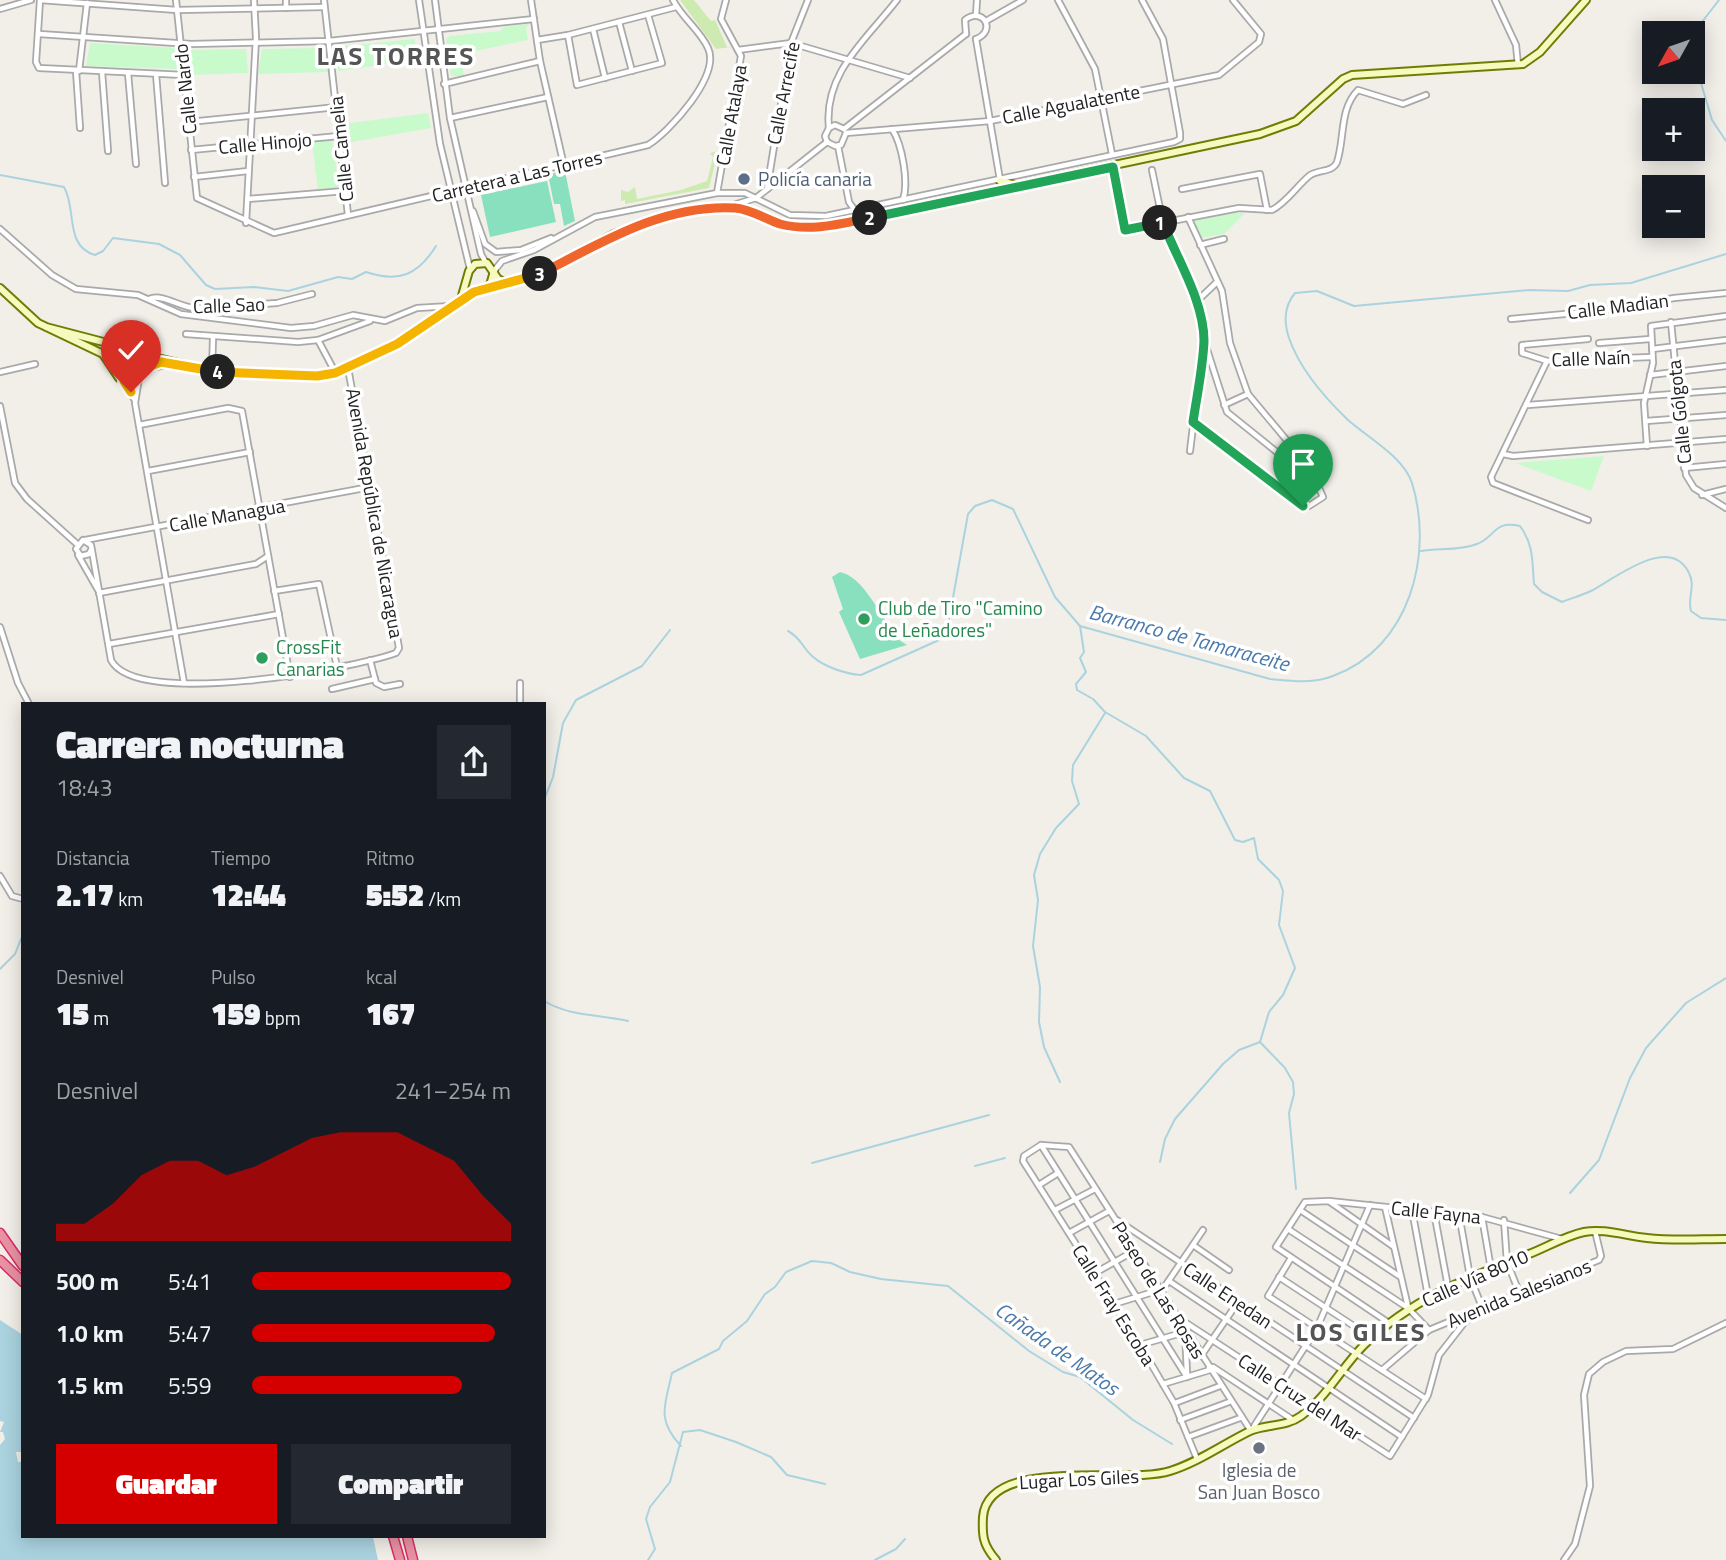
<!DOCTYPE html>
<html lang="es">
<meta charset="utf-8">
<style>
:root{--surface:#171b24;--page:#242831;--text:#f1f3f6;--muted:#9ea1a6;--accent:#d40000}
body{margin:0;font-family:"Titillium Web",sans-serif;background:var(--page);color:var(--text);height:100vh;display:flex;flex-direction:column;font-size:26px;white-space:nowrap}
*{box-sizing:border-box;margin:0}
p{font-size:23px;color:var(--muted)}
.icon{flex:none;width:38px;height:38px;fill:none;stroke:currentColor;stroke-width:2;stroke-linecap:round;stroke-linejoin:round}
.map{position:relative;flex:1;overflow:hidden}
.side{position:absolute;left:21px;top:702px;width:525px;height:836px;display:flex;flex-direction:column;background:var(--surface);border-radius:0px;box-shadow:0 4px 18px #0003}
.side>*{flex:none}
.needle{width:46px;rotate:230deg}
.fabs{position:absolute;left:1642px;top:21px;display:grid;gap:14px}
.fabs a{display:grid;place-items:center;width:63px;height:63px;border-radius:0px;background:var(--surface);box-shadow:0 4px 18px #0003;font-size:35px}
.pin{position:absolute;display:grid;place-items:center;width:60px;height:60px;color:#fff;margin:-72px -30px;border-radius:50% 50% 50% 0;rotate:-45deg;box-shadow:0 0 7px #0007}
.pin .icon{rotate:45deg}
.km{position:absolute;width:35px;height:35px;margin:-18px;border-radius:50%;background:#222;color:#fff;font-size:19px;line-height:35px;text-align:center}
.round{display:grid;place-items:center;flex:none;width:74px;height:74px;border-radius:0px;background:var(--page)}
.head{display:flex;align-items:center;justify-content:space-between;height:119px;padding:0 35px}
h1{font-size:38px;font-weight:800;line-height:52px}
.figures{display:grid;grid-template-columns:repeat(3,1fr);gap:10px;height:119px;padding:7px 35px}
.figures div{display:grid;align-content:center}
.figures b{font-size:30px;font-weight:800}
.figures small{font-size:19px;font-weight:400}
.figures p{font-size:19px}
.chart{height:196px;padding:14px 35px}
.chart p{display:flex;justify-content:space-between}
.chart svg{width:100%;height:126px;margin-top:7px;fill:var(--accent);opacity:.7}
.cta{display:flex;gap:14px;margin-top:auto;padding:14px 35px}
.cta a{flex:1;height:80px;border-radius:0px;background:var(--accent);color:#fff;font-size:28px;font-weight:800;line-height:80px;text-align:center}
.cta a+a{background:var(--page);color:var(--text)}
ul{padding:0 35px;list-style:none;font-size:23px}
li{display:grid;grid-template-columns:112px 84px 1fr;align-items:center;height:52px}
li i{height:18px;border-radius:9px;background:var(--accent)}
.map>svg:first-child{display:block}
.grass{fill:#cdebb0}
.park{fill:#c8facc}
.pitch{fill:#88e0be}
.water{fill:#aad3df}
.lines{fill:none;stroke-linecap:round;stroke-linejoin:round}
.stream{stroke:#aad3df;stroke-width:2}
.street-casing{stroke:#a9a9a9;stroke-width:8}
.secondary-casing{stroke:#707d05;stroke-width:10}
.highway-casing{stroke:#dc2a67;stroke-width:11}
.street{stroke:#fff;stroke-width:4.5}
.secondary{stroke:#f7fabf;stroke-width:6}
.highway{stroke:#e892a2;stroke-width:8}
.split-1-casing{stroke:#fff;stroke-width:14}
.split-2-casing{stroke:#fff;stroke-width:14}
.split-3-casing{stroke:#fff;stroke-width:14}
.split-4-casing{stroke:#fff;stroke-width:14}
.split-5-casing{stroke:#fff;stroke-width:14}
.split-1{stroke:#22a559;stroke-width:9}
.split-2{stroke:#22a559;stroke-width:9}
.split-3{stroke:#f0652b;stroke-width:9}
.split-4{stroke:#f5b400;stroke-width:9}
.split-5{stroke:#f5b400;stroke-width:9}
.service-dot{fill:#5c6f8a;stroke:#fff;stroke-width:2.5}
.leisure-dot{fill:#2e9e5b;stroke:#fff;stroke-width:2.5}
.worship-dot{fill:#6b7280;stroke:#fff;stroke-width:2.5}
.labels{text-anchor:middle;stroke-width:7;stroke-linejoin:round;paint-order:stroke}
.street-label{font-size:19px;fill:#222;stroke:#fff}
.service-label{font-size:19px;fill:#4e5e75;stroke:#fff;text-anchor:start}
.leisure-label{font-size:19px;fill:#27864d;stroke:#fff;text-anchor:start}
.worship-label{font-size:19px;fill:#5b616d;stroke:#fff}
.water-label{font-size:21px;font-style:italic;fill:#4a7aab;stroke:#fff}
.district-label{font-size:26px;font-weight:bold;letter-spacing:2px;fill:#555;stroke:#fff}
</style>
<div class="map">
<svg width="1726" height="1560" viewBox="0 0 1726 1560">
<rect width="100%" height="100%" fill="#f2efe9"/>
<g class="grass">
<polygon points="680,0 694,0 711,21 715,20 727,47 731,47 716,49"/>
<polygon points="718,151 709,188 625,204 625,200 621,201 621,190 628,192 635,187 637,199 681,190 707,181 713,157 710,153"/>
</g>
<g class="park">
<polygon points="529,24 526,28 528,40 460,54 464,76 451,76 446,40 449,36 501,31 503,27"/>
<polygon points="414,39 420,59 338,71 336,47"/>
<polygon points="90,43 175,48 178,69 86,66"/>
<polygon points="325,48 328,72 258,74 262,49"/>
<polygon points="246,49 248,73 189,75 188,72 189,50"/>
<polygon points="428,113 431,128 346,143 343,124"/>
<polygon points="332,140 339,184 337,188 318,189 312,142"/>
<polygon points="1233,213 1245,213 1224,234 1200,238 1194,221"/>
<polygon points="1604,456 1591,491 1515,463"/>
</g>
<g class="pitch">
<polygon points="565,171 575,221 564,226 560,204 554,204 548,174"/>
<polygon points="547,181 556,222 490,237 481,195"/>
<path d="M840,572C863,577 876,610 891,626L888,633L907,645L860,659L839,612L843,609L832,577Z"/>
</g>
<polygon class="water" points="0,1320 23,1335 23,1452 16,1452 18,1462 23,1462 23,1536 373,1537 378,1560 0,1560 0,1445 5,1439 3,1432 0,1432 4,1422 0,1421"/>
<g class="lines">
<g class="stream">
<polyline points="1692,46 1695,31 1719,0"/>
<polyline points="1692,53 1712,120 1726,141"/>
<path d="M0,175L64,187C77,209 64,246 95,255L103,251L113,238L159,244L180,255L206,285L215,289L254,287L288,291L338,277L352,279L366,272C399,283 418,275 436,246"/>
<path d="M1421,551C1439,548 1459,551 1477,544C1496,537 1493,520 1520,526C1534,545 1532,561 1534,584L1542,592L1562,602C1572,598 1583,595 1593,590C1617,577 1670,534 1689,573C1696,586 1687,598 1691,611L1701,618L1726,620"/>
<polyline points="1080,626 1084,652 1080,658 1086,672 1076,684 1077,690 1093,699 1105,712 1146,736 1184,778 1210,791 1235,840 1243,842 1254,838 1258,859 1279,880 1283,891 1279,925 1295,968 1283,995 1269,1012 1260,1042 1239,1050 1223,1064 1175,1119 1165,1139 1160,1162"/>
<path d="M788,631C801,638 802,647 812,656C824,667 846,674 861,675L939,640L947,631L968,514L975,506L992,500L1013,509L1055,597L1080,626L1270,679C1291,681 1313,684 1333,676C1410,648 1434,554 1412,483C1404,457 1367,437 1348,420C1324,397 1300,370 1289,338C1284,323 1284,306 1295,293L1317,291L1354,306L1529,290L1568,291L1590,285L1631,283L1726,254"/>
<polyline points="544,800 553,777 563,723 576,700 642,666 670,630"/>
<polyline points="0,969 15,954 23,934"/>
<path d="M544,1001C571,1017 599,1014 628,1021"/>
<polyline points="1260,1042 1285,1068 1293,1082 1294,1094 1289,1113 1296,1189"/>
<polyline points="1060,1082 1044,1047 1039,1022 1040,987 1033,946 1038,900 1034,875 1040,854 1056,828 1079,804 1072,781 1073,765 1105,713"/>
<polyline points="812,1163 989,1115"/>
<polyline points="975,1166 1005,1158"/>
<polyline points="1570,1193 1599,1160 1630,1078 1646,1048 1686,1003 1726,978"/>
<path d="M681,1446C656,1420 665,1405 672,1373L719,1349L723,1341L747,1321L765,1294L775,1287L786,1272L812,1261L831,1263L850,1272L881,1279L948,1286L1029,1351L1063,1372L1080,1377L1133,1420L1172,1444"/>
<polyline points="648,1560 655,1549 646,1519 650,1507 670,1482 683,1432 700,1430 736,1442 771,1457 787,1475 825,1484"/>
<polyline points="875,1560 896,1549 905,1539"/>
</g>
<g class="street-casing">
<g id="street">
<polyline points="40,0 177,10 324,7"/>
<polyline points="40,0 36,62 39,68 184,75"/>
<path d="M176,0L197,198L274,233L648,145C669,132 721,76 708,48C700,30 682,18 673,0"/>
<polyline points="286,0 286,8"/>
<polyline points="324,0 348,215"/>
<polyline points="419,0 440,144 470,269"/>
<polyline points="435,0 450,118 481,254 486,263"/>
<polyline points="531,0 540,61 564,166"/>
<polyline points="1058,0 1095,69 1112,154"/>
<polyline points="1495,0 1516,45 1518,65"/>
<polyline points="0,9 31,0"/>
<polyline points="976,15 977,0"/>
<polyline points="986,21 1023,0"/>
<polyline points="619,22 632,71"/>
<polyline points="593,29 605,78"/>
<polyline points="39,34 191,44 329,41 534,19"/>
<path d="M966,34L965,20C983,6 997,31 976,39"/>
<polyline points="568,35 577,85 662,63 648,15"/>
<polyline points="976,39 1000,180"/>
<polyline points="537,40 568,35 676,7"/>
<polyline points="738,50 791,43 910,78"/>
<polyline points="76,71 80,128"/>
<polyline points="79,71 87,3"/>
<polyline points="102,72 108,151"/>
<polyline points="128,73 136,164"/>
<polyline points="156,74 165,183"/>
<polyline points="444,84 540,61"/>
<polyline points="450,118 548,97"/>
<polyline points="189,122 337,107"/>
<path d="M829,128C823,73 867,39 897,0"/>
<polyline points="844,129 966,34"/>
<path d="M892,129C902,144 909,182 903,200"/>
<polyline points="846,133 990,121 1219,75 1259,42 1261,34 1233,0"/>
<polyline points="827,142 835,146 841,145 846,133"/>
<polyline points="827,142 825,136 829,128 835,125 844,129"/>
<polyline points="838,146 849,202 854,209"/>
<polyline points="191,150 339,136"/>
<path d="M1113,167L1125,230L1239,208L1272,210C1286,203 1297,186 1309,176C1317,169 1333,173 1337,162C1345,138 1339,109 1358,90L1403,104L1426,95"/>
<polyline points="1152,170 1163,223 1200,312 1204,340 1227,412 1288,461 1302,458"/>
<polyline points="194,177 248,171"/>
<polyline points="767,189 791,43 808,0"/>
<polyline points="1182,189 1260,174 1267,210"/>
<polyline points="717,193 741,56 721,19 726,0"/>
<polyline points="248,199 345,191"/>
<polyline points="730,206 756,198 827,142"/>
<polyline points="473,211 485,244 496,252 521,250 551,238"/>
<polyline points="1188,217 1222,291 1230,343 1248,394 1310,468 1323,497 1309,506 1297,504 1193,422"/>
<polyline points="246,223 256,38 254,0"/>
<polyline points="0,229 52,275 76,289 138,295 181,314 291,328 314,326 353,315 385,321 417,308 451,306"/>
<polyline points="1200,245 1224,239"/>
<polyline points="494,271 502,261 534,250 595,217 717,193 745,193 790,215 826,216 1174,142 1180,139 1180,133 1163,39 1142,0"/>
<path d="M149,299C163,293 180,308 196,308L277,303L312,294"/>
<polyline points="1196,302 1217,282"/>
<polyline points="1511,319 1619,309 1674,298 1726,293"/>
<polyline points="1671,322 1686,475 1694,488 1726,508"/>
<polyline points="186,334 298,342 318,340 370,321"/>
<polyline points="1588,339 1522,345 1522,353 1547,361 1651,357"/>
<polyline points="318,340 335,372"/>
<polyline points="1599,343 1650,339"/>
<polyline points="1652,349 1726,340"/>
<polyline points="1547,361 1491,477 1493,483 1588,520"/>
<polyline points="212,371 213,338"/>
<polyline points="0,372 35,364"/>
<polyline points="1650,375 1726,366"/>
<polyline points="139,378 135,403 184,683"/>
<polyline points="124,381 134,399"/>
<polyline points="1224,405 1248,394"/>
<polyline points="1528,405 1726,390"/>
<polyline points="0,406 15,483 27,499 77,544"/>
<polyline points="1646,421 1726,415"/>
<polyline points="139,425 228,408 242,411 290,677"/>
<polyline points="1647,446 1644,403 1653,363 1651,326 1726,316"/>
<polyline points="1190,451 1203,344"/>
<polyline points="1503,454 1513,456 1726,439"/>
<polyline points="1684,468 1726,464"/>
<polyline points="148,471 250,452"/>
<polyline points="1702,495 1726,489"/>
<polyline points="85,540 370,487"/>
<path d="M91,550L89,554L81,556L76,549L83,540L91,545L111,660C136,709 351,669 396,653L399,648L348,368"/>
<polyline points="78,555 98,590"/>
<polyline points="274,591 319,584 337,667"/>
<polyline points="99,593 256,564 268,556"/>
<polyline points="0,627 18,683 29,704"/>
<polyline points="109,644 279,614"/>
<polyline points="370,660 376,683 384,687 400,684"/>
<polyline points="332,689 375,679"/>
<polyline points="520,704 520,683"/>
<polyline points="0,876 12,896 23,899"/>
<polyline points="1041,1145 1187,1377"/>
<polyline points="1039,1185 1058,1173"/>
<polyline points="1330,1202 1394,1247"/>
<polyline points="1385,1207 1408,1307"/>
<polyline points="1055,1210 1095,1189"/>
<polyline points="1300,1210 1399,1276"/>
<polyline points="1412,1210 1428,1296"/>
<polyline points="1434,1212 1448,1287"/>
<polyline points="1459,1214 1470,1277 1482,1307"/>
<polyline points="1482,1217 1491,1269"/>
<polyline points="1117,1220 1414,1418"/>
<polyline points="1504,1220 1507,1262 1519,1292"/>
<polyline points="1288,1229 1408,1308 1429,1330"/>
<polyline points="1069,1233 1109,1211"/>
<polyline points="1193,1245 1229,1270"/>
<polyline points="1291,1258 1268,1296 1426,1399"/>
<polyline points="1095,1273 1134,1251"/>
<polyline points="1279,1277 1372,1338"/>
<polyline points="1169,1281 1402,1437"/>
<polyline points="1114,1304 1163,1289 1203,1230"/>
<polyline points="1174,1315 1390,1456 1428,1395 1439,1355 1464,1323 1482,1307"/>
<polyline points="1389,1323 1276,1247 1305,1202 1329,1201 1482,1217 1562,1239"/>
<polyline points="1140,1345 1185,1332 1187,1373"/>
<polyline points="1201,1356 1238,1302"/>
<polyline points="1209,1368 1213,1367 1293,1420"/>
<polyline points="1382,1370 1429,1330 1599,1260 1601,1256 1595,1231"/>
<polyline points="1163,1384 1210,1370"/>
<polyline points="1175,1403 1220,1386"/>
<polyline points="1180,1420 1229,1402"/>
<polyline points="1188,1437 1240,1418"/>
<polyline points="1197,1459 1174,1403 1140,1345 1023,1161 1024,1156 1041,1145 1069,1147 1251,1431 1317,1328 1370,1205"/>
<polyline points="1564,1560 1575,1544 1590,1486 1584,1395 1589,1374 1603,1362 1626,1351 1673,1349 1726,1323"/>
</g>
</g>
<g class="secondary-casing">
<g id="secondary">
<polyline points="1000,181 1012,184"/>
<polyline points="490,285 504,285 538,275 614,234 687,211 736,208 794,227 827,226 1260,134 1296,121 1343,79 1352,75 1523,64 1540,52 1586,0"/>
<polyline points="0,288 38,323 103,354 119,378 134,381 144,372 143,358 134,350 46,327"/>
<polyline points="461,299 469,271 475,264 487,263 498,279 507,283"/>
<polyline points="141,354 212,371 327,375 381,353 471,293 490,285 494,271"/>
<polyline points="112,365 116,355 125,349"/>
<polyline points="145,368 170,363"/>
<path d="M996,1560C983,1545 982,1536 983,1517C988,1455 1127,1485 1170,1471C1199,1462 1223,1444 1250,1431C1266,1424 1286,1427 1301,1416C1326,1398 1342,1367 1364,1345C1411,1299 1469,1277 1529,1254C1547,1247 1565,1236 1584,1232C1604,1228 1626,1236 1647,1238C1673,1241 1700,1239 1726,1239"/>
</g>
</g>
<g class="highway-casing">
<g id="highway">
<polyline points="0,1233 23,1266"/>
<polyline points="0,1260 23,1282"/>
<polyline points="393,1536 400,1560"/>
<polyline points="407,1536 413,1560"/>
</g>
</g>
<use href="#street" class="street"/>
<use href="#secondary" class="secondary"/>
<use href="#highway" class="highway"/>
</g>
<g class="lines">
<g class="split-1-casing">
<path id="split-1" d="M1160,223H1163C1177,259 1204,301 1204,341C1203,367 1197,395 1193,422L1303,506"/>
</g>
<g class="split-2-casing">
<polyline id="split-2" points="870,218 1113,167 1125,230 1160,223"/>
</g>
<g class="split-3-casing">
<path id="split-3" d="M540,274C601,243 663,204 735,208C750,209 766,219 780,224C811,232 840,224 870,218"/>
</g>
<g class="split-4-casing">
<polyline id="split-4" points="218,372 317,376 335,373 397,344 474,292 540,274"/>
</g>
<g class="split-5-casing">
<polyline id="split-5" points="131,392 124,381 134,381 145,368 161,362 218,372"/>
</g>
<use href="#split-1" class="split-1"/>
<use href="#split-2" class="split-2"/>
<use href="#split-3" class="split-3"/>
<use href="#split-4" class="split-4"/>
<use href="#split-5" class="split-5"/>
</g>
<circle class="service-dot" cx="744" cy="179" r="7"/>
<g class="leisure-dot">
<circle cx="864" cy="619" r="7"/>
<circle cx="262" cy="658" r="7"/>
</g>
<circle class="worship-dot" cx="1259" cy="1448" r="7"/>
<g class="labels">
<g class="street-label">
<text transform="translate(185 89) rotate(-96)" y="7">Calle Nardo</text>
<text transform="translate(783 93) rotate(-79)" y="7">Calle Arrecife</text>
<text transform="translate(1071 104) rotate(-11)" y="7">Calle Agualatente</text>
<text transform="translate(731 115) rotate(-80)" y="7">Calle Atalaya</text>
<text transform="translate(265 143) rotate(-5)" y="7">Calle Hinojo</text>
<text transform="translate(341 149) rotate(-96)" y="7">Calle Camelia</text>
<text transform="translate(517 176) rotate(-13)" y="7">Carretera a Las Torres</text>
<text transform="translate(229 305) rotate(-2)" y="7">Calle Sao</text>
<text transform="translate(1618 306) rotate(-7)" y="7">Calle Madian</text>
<text transform="translate(1591 358) rotate(-2)" y="7">Calle Naín</text>
<text transform="translate(1679 412) rotate(-96)" y="7">Calle Gólgota</text>
<text transform="translate(375 513) rotate(80)" y="7">Avenida República de Nicaragua</text>
<text transform="translate(227 515) rotate(-10)" y="7">Calle Managua</text>
<text transform="translate(1436 1212) rotate(6)" y="7">Calle Fayna</text>
<text transform="translate(1475 1278) rotate(-24)" y="7">Calle Vía 8010</text>
<text transform="translate(1159 1290) rotate(58)" y="7">Paseo de Las Rosas</text>
<text transform="translate(1519 1293) rotate(-22)" y="7">Avenida Salesianos</text>
<text transform="translate(1228 1295) rotate(34)" y="7">Calle Enedan</text>
<text transform="translate(1114 1305) rotate(58)" y="7">Calle Fray Escoba</text>
<text transform="translate(1300 1397) rotate(33)" y="7">Calle Cruz del Mar</text>
<text transform="translate(1079 1479) rotate(-3)" y="7">Lugar Los Giles</text>
</g>
<g class="service-label">
<text x="758" y="186">Policía canaria</text>
</g>
<g class="leisure-label">
<text x="878" y="615">Club de Tiro "Camino<tspan x="878" dy="22">de Leñadores"</tspan></text>
<text x="276" y="654">CrossFit<tspan x="276" dy="22">Canarias</tspan></text>
</g>
<g class="worship-label">
<text x="1259" y="1477">Iglesia de<tspan x="1259" dy="22">San Juan Bosco</tspan></text>
</g>
<g class="water-label">
<text transform="translate(1189 638) rotate(15)" y="7">Barranco de Tamaraceite</text>
<text transform="translate(1057 1349) rotate(35)" y="7">Cañada de Matos</text>
</g>
<g class="district-label">
<text x="396" y="65">LAS TORRES</text>
<text x="1361" y="1341">LOS GILES</text>
</g>
</g>
</svg>
<div class="fabs">
<a><svg class="needle" viewBox="-14 -14 28 28"><path d="M0-13l5 13h-10z" fill="#e53935"/><path d="M0 13l5-13h-10z" fill="#9ea1a6"/></svg></a>
<a>+</a>
<a>−</a>
</div>
<div class="pin" style="left:1303px;top:506px;background:#1e9e55"><svg class="icon" aria-label="arrive" viewBox="0 0 24 24"><path d="M6 21V4h12l-3 4 3 4H6"/></svg></div>
<div class="pin" style="left:131px;top:392px;background:#d93025"><svg class="icon" aria-label="check" viewBox="0 0 24 24"><path d="M5 12l5 5 9-10"/></svg></div>
<b class="km" style="left:1160px;top:223px">1</b>
<b class="km" style="left:870px;top:218px">2</b>
<b class="km" style="left:540px;top:274px">3</b>
<b class="km" style="left:218px;top:372px">4</b>
<section class="side">
<div class="head"><div><h1>Carrera nocturna</h1><p>18:43</p></div><a class="round"><svg class="icon" aria-label="share" viewBox="0 0 24 24"><path d="M12 15V3M7 8l5-5 5 5M5 13v7h14v-7"/></svg></a></div>
<div class="figures">
<div><p>Distancia</p><b>2.17<small> km</small></b></div>
<div><p>Tiempo</p><b>12:44</b></div>
<div><p>Ritmo</p><b>5:52<small> /km</small></b></div>
</div>
<div class="figures">
<div><p>Desnivel</p><b>15<small> m</small></b></div>
<div><p>Pulso</p><b>159<small> bpm</small></b></div>
<div><p>kcal</p><b>167</b></div>
</div>
<div class="chart"><p><span>Desnivel</span>241–254 m</p>
<svg viewBox="0 0 160 44" preserveAspectRatio="none"><path d="M0 44V38L10 38L20 31L30 21L40 16L50 16L60 21L70 18L80 13L90 8L100 6L110 6L120 6L130 11L140 16L150 28L160 38V44z"/></svg>
</div>
<ul>
<li><b>500 m</b>5:41<i style="width:100%"></i></li>
<li><b>1.0 km</b>5:47<i style="width:94%"></i></li>
<li><b>1.5 km</b>5:59<i style="width:81%"></i></li>
</ul>
<div class="cta"><a>Guardar</a><a>Compartir</a></div>
</section>
</div>
